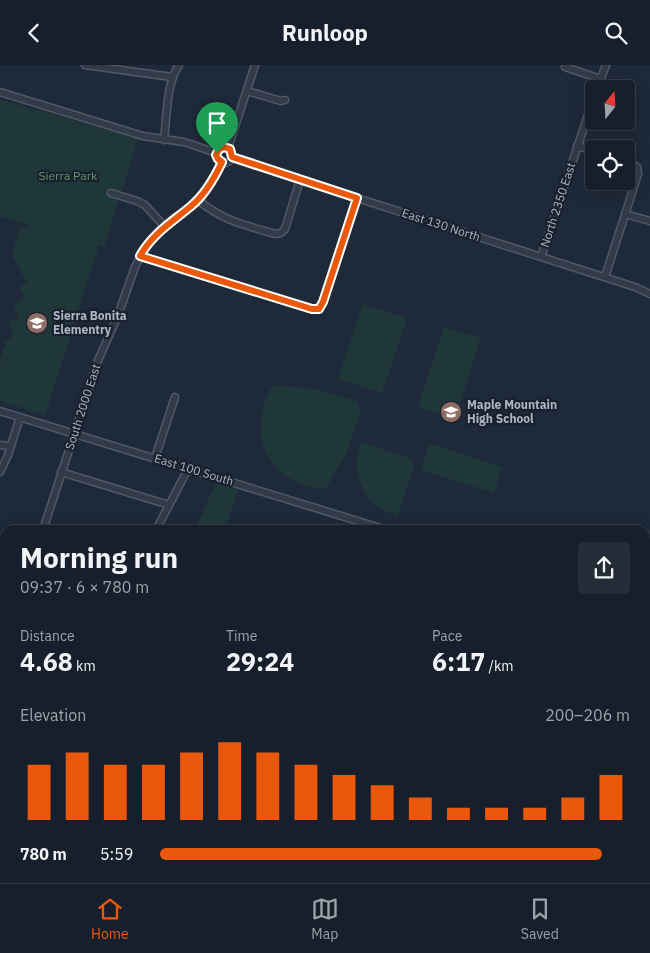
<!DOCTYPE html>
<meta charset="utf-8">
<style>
:root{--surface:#161f2b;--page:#232c37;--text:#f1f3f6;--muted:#9ea2a9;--line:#353d47;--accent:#ea580c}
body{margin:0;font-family:"IBM Plex Sans",sans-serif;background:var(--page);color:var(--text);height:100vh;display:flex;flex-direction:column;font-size:19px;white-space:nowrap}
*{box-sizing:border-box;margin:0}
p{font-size:16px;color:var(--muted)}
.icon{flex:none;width:28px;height:28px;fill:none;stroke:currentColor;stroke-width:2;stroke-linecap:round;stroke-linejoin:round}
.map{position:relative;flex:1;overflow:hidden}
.details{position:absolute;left:0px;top:460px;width:650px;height:359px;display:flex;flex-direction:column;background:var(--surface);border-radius:15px 15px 0 0;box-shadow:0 5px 20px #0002,0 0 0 1px var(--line)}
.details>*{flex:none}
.needle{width:32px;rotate:18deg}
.controls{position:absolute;left:585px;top:15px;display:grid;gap:10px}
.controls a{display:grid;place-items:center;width:50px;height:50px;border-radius:5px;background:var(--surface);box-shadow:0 5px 20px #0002,0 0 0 1px var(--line);font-size:25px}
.pin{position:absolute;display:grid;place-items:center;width:42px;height:42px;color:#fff;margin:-51px -21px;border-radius:50% 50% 50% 0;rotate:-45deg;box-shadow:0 0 5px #0007}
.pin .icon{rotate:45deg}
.round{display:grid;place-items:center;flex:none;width:52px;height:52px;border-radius:5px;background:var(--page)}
.headline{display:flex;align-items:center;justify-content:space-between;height:85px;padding:0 20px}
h1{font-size:28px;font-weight:700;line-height:38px}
.stats{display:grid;grid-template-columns:repeat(3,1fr);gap:8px;height:85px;padding:5px 20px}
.stats div{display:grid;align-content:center}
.stats b{font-size:25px;font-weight:700}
.stats small{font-size:14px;font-weight:400}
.stats p{font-size:14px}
.chart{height:140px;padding:10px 20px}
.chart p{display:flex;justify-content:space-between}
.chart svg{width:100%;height:90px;margin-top:5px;stroke:var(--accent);stroke-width:6}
ul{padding:0 20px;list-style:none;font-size:16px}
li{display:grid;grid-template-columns:80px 60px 1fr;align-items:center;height:38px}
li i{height:12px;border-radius:6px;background:var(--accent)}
header{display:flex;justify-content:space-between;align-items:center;height:65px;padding:0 20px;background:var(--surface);font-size:22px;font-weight:700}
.tab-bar{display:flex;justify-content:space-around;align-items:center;height:70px;border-top:1px solid var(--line);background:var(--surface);font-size:14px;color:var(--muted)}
.tab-bar a{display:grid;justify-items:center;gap:2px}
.tab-bar .selected{color:var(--accent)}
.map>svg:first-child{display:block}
.green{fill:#20373a}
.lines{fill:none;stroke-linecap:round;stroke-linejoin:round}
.minor-casing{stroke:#4f5967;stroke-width:9}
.highway-casing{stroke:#3c4654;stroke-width:11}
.minor{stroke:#323b49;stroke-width:6}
.highway{stroke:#70634e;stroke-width:9}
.rail{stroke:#535f71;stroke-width:1;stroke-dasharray:5 5;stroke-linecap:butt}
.route-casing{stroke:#fff;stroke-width:10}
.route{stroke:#ea580c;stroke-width:6}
.labels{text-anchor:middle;stroke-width:4.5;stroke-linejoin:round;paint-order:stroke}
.park-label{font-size:12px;fill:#62986e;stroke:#18212d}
.street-label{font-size:12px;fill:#acb6c6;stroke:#18212d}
.poi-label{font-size:12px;font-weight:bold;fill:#acb6c6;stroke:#18212d;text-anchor:start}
</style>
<header><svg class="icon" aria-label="back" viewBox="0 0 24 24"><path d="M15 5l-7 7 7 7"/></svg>Runloop<svg class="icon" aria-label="search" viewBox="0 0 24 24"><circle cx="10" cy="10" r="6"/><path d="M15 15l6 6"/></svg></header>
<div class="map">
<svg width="650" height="818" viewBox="0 0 650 818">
<rect width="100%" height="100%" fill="#1e2939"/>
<g class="green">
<polygon points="0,34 138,74 104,182 99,180 46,348 43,350 0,336 0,301 1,300 0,292 3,291 1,286 6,283 4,277 7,274 10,274 13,265 9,263 9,258 12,254 17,254 19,248 15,245 14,241 18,236 22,236 24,230 21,227 21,220 27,218 12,189 20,163 28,164 29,160 0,151"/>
<polygon points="363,239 407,253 382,328 338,314"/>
<polygon points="444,262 481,273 455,354 418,342"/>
<path d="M273,320L315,324L356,336L361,346L347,387L326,423C320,423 313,423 307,421C260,407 249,360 273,320Z"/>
<path d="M361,377L412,394L414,400L398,451C364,442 349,410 361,377Z"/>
<polygon points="430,378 502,402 494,428 421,405"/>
<polygon points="216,417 238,424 225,465 195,465"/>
</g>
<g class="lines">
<g class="minor-casing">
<g id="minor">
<polyline points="85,0 172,12"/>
<polyline points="565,2 601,14"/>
<polyline points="597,24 606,0"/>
<polyline points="247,26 281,36 285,35"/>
<polyline points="0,27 143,71 184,77 217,88"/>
<path d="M164,75C167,52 166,19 179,0"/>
<polyline points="577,81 594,86"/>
<circle cx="224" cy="90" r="8"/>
<polyline points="228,83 255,0"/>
<polyline points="232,93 635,222 650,229"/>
<polyline points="111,128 137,136 145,140 164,161"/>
<path d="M198,135C223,156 245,160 275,169L281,168L285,164L300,115"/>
<polyline points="625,149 650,156"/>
<polyline points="140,191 312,244 319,243 323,237 357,133"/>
<polyline points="541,192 594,32"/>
<polyline points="605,212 638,109 637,102 626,96"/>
<polyline points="0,346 387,465"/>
<polyline points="0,380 11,381"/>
<polyline points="155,393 175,332"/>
<polyline points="0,407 8,390 20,352"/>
<polyline points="61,407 169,440"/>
<polyline points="43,465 99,293 117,253 135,202 145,182 151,176 164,161 192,141 204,128 222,97"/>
<polyline points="156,465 188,404"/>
<polyline points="645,494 650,478"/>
<polyline points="0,526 5,527"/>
<polyline points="645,546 650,548"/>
<polyline points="0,598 5,583"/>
<polyline points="0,616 5,624"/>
<polyline points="645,753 650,754"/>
<polyline points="148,814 151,818"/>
<polyline points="357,814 370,818"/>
<polyline points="587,814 600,818"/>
<polyline points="233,818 234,814"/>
<polyline points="298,818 299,814"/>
<polyline points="430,818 432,814"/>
<polyline points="541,818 543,814"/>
</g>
</g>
<g class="highway-casing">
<g id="highway">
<polyline points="0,747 5,753"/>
<polyline points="51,814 54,818"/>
</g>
</g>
<use href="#minor" class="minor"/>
<use href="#highway" class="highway"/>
<g class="rail">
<polyline points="0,702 5,709"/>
<polyline points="84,814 87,818"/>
</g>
</g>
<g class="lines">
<g class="route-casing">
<path id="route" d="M224,82L230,84L232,92L357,133L323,237L319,244H312L140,191C152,169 172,157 190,142C205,130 214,114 222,97L218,94L216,90L219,84Z"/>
</g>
<use href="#route" class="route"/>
</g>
<defs>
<g id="school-disc" transform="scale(1.125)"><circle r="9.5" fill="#8d6e63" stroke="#18212d"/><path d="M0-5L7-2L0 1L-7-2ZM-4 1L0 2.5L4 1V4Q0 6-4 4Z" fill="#fff"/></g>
</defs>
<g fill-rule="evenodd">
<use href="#school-disc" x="37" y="258"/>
<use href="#school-disc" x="451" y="347"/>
</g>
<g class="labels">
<g class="park-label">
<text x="68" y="115">Sierra Park</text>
</g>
<g class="street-label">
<text transform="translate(558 140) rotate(-72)" y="4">North 2350 East</text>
<text transform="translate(441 160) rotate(18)" y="4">East 130 North</text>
<text transform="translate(83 342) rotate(-72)" y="4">South 2000 East</text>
<text transform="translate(194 405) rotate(17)" y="4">East 100 South</text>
</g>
<g class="poi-label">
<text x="53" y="255">Sierra Bonita<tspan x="53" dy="14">Elementry</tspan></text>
<text x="467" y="344">Maple Mountain<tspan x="467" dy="14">High School</tspan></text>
</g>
</g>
</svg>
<div class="controls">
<a><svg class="needle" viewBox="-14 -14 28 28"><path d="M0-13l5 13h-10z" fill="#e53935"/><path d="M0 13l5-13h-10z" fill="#9ea2a9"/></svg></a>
<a><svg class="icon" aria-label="locate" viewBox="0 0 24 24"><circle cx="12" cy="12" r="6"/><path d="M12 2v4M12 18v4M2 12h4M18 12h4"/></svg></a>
</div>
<div class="pin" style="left:217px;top:88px;background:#1e9e55"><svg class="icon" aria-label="arrive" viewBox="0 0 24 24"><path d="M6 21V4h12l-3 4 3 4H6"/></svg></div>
<section class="details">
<div class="headline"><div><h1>Morning run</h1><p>09:37 · 6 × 780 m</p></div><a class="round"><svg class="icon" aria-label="share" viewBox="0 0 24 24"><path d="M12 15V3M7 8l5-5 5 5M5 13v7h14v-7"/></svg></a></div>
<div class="stats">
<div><p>Distance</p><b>4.68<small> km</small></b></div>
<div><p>Time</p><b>29:24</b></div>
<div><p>Pace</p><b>6:17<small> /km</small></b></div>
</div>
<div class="chart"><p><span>Elevation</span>200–206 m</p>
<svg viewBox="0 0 160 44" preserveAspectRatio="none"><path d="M5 44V17M15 44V11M25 44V17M35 44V17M45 44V11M55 44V6M65 44V11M75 44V17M85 44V22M95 44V27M105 44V33M115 44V38M125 44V38M135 44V38M145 44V33M155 44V22"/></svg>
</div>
<ul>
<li><b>780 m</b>5:59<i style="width:94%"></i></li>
</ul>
</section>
</div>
<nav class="tab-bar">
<a class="selected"><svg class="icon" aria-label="home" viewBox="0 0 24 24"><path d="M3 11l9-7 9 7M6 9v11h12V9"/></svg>Home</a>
<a><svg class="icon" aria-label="map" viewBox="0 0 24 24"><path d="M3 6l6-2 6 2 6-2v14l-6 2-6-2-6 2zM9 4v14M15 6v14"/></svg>Map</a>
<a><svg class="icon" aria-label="saved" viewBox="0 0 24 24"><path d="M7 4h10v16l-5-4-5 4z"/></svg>Saved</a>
</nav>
